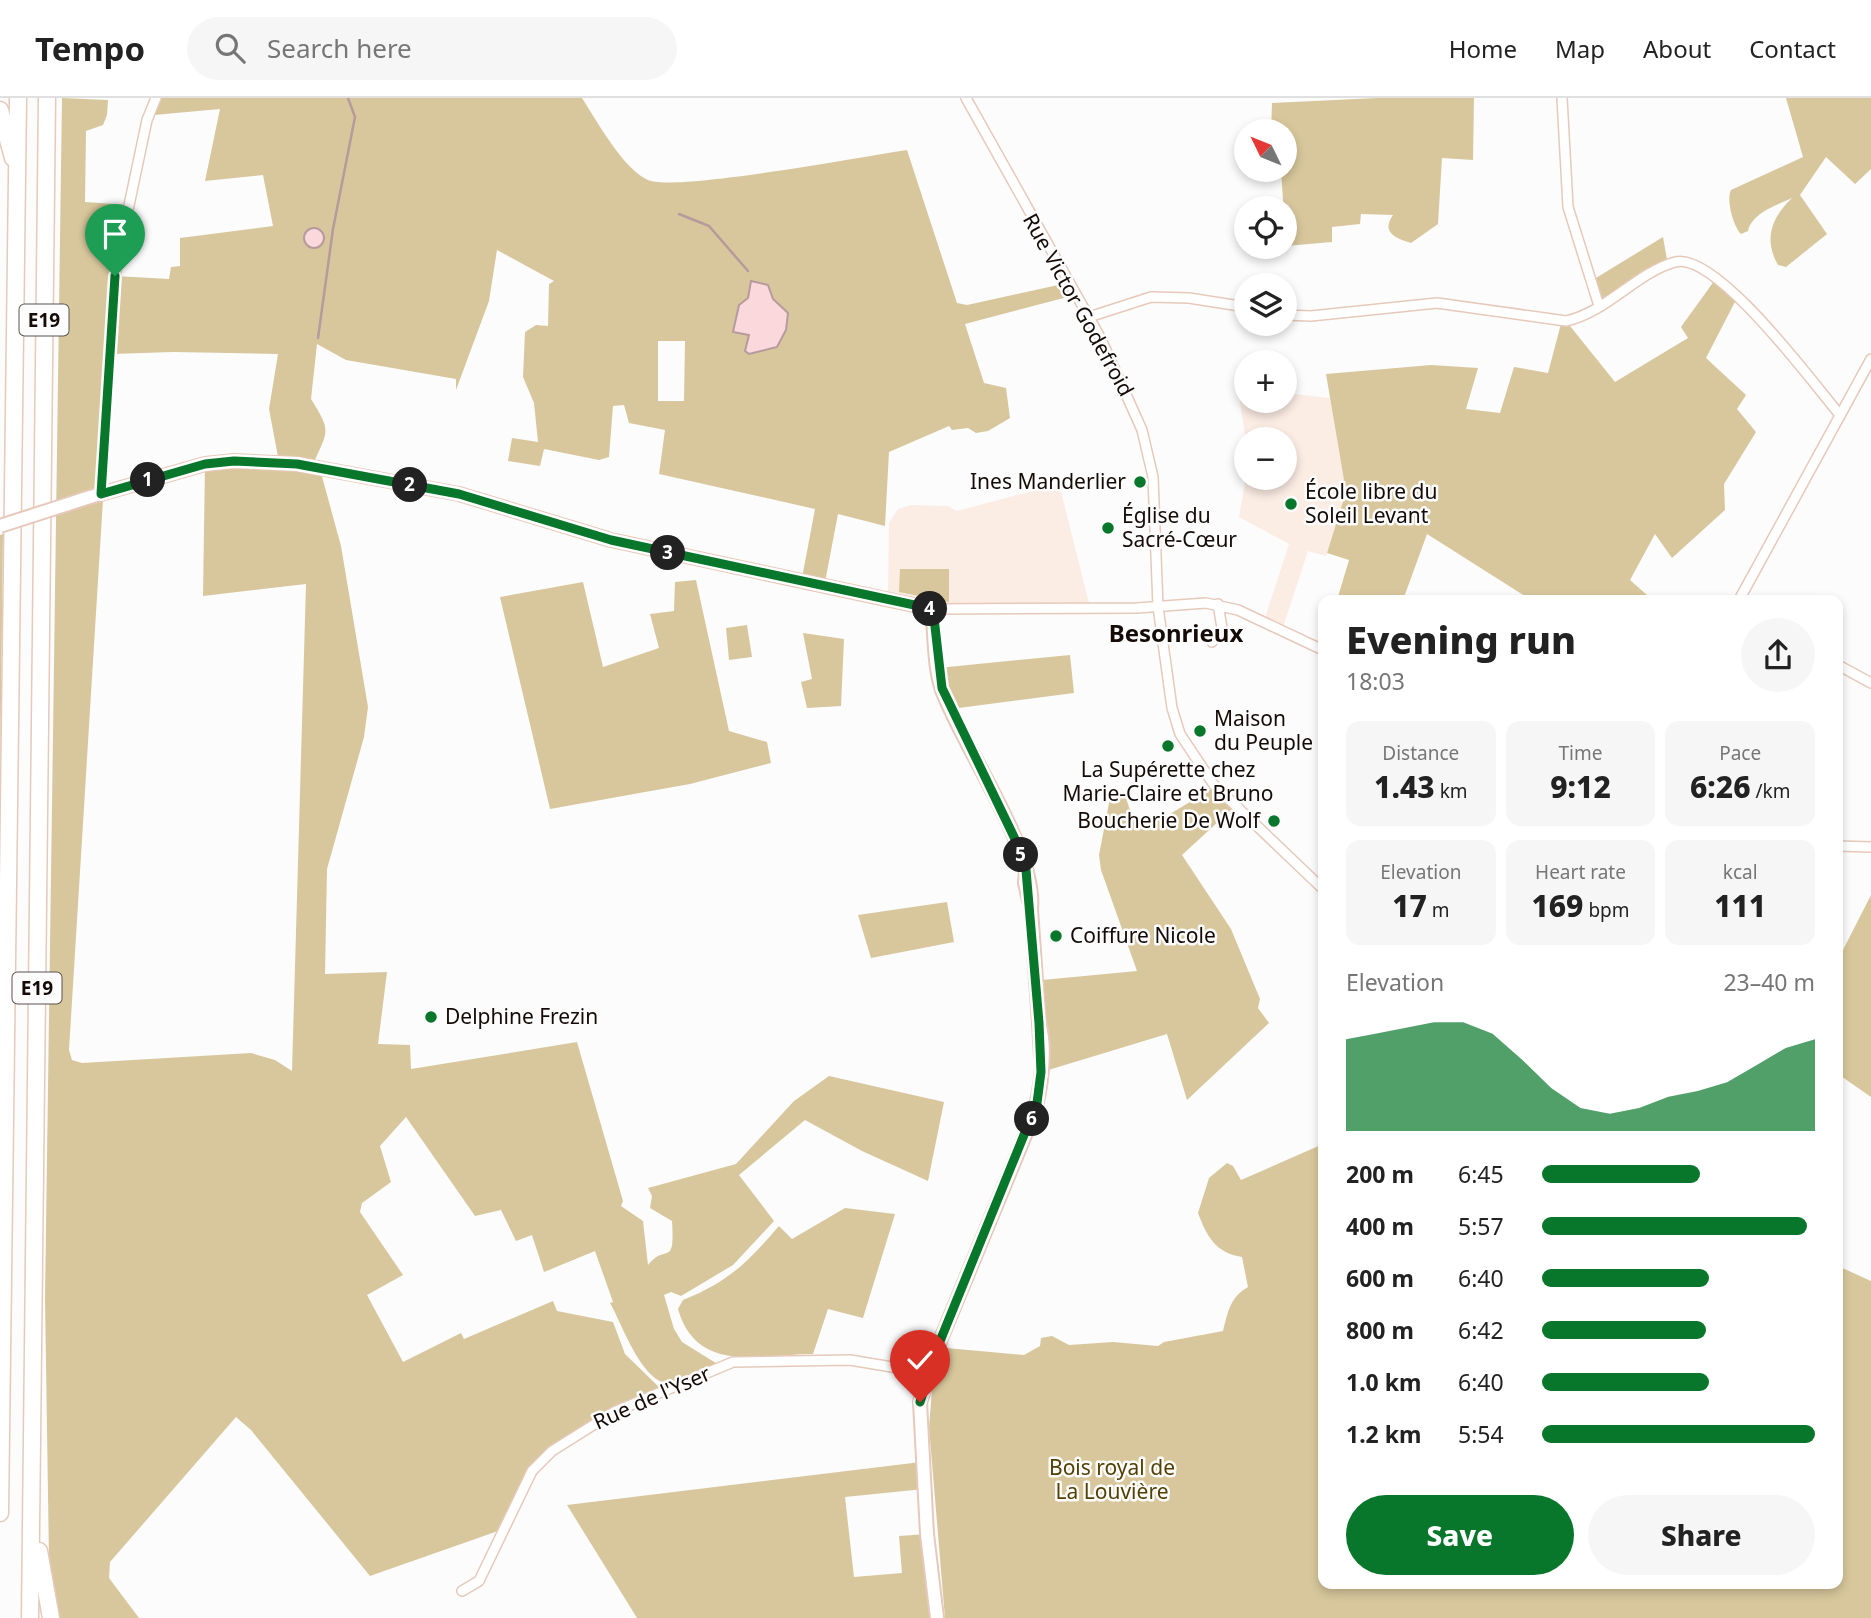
<!DOCTYPE html>
<meta charset="utf-8">
<style>
:root{--surface:#fff;--page:#f6f6f6;--text:#222;--muted:#767676;--line:#e0e0e0;--accent:#08772b}
body{margin:0;font-family:"Noto Sans",sans-serif;background:var(--page);color:var(--text);height:100vh;display:flex;flex-direction:column;font-size:26px;white-space:nowrap}
*{box-sizing:border-box;margin:0}
p{font-size:23px;color:var(--muted)}
.icon{flex:none;width:38px;height:38px;fill:none;stroke:currentColor;stroke-width:2;stroke-linecap:round;stroke-linejoin:round}
.map{position:relative;flex:1;overflow:hidden}
.side{position:absolute;left:1318px;top:497px;width:525px;height:994px;display:flex;flex-direction:column;background:var(--surface);border-radius:14px;box-shadow:0 4px 10px #0003}
.side>*{flex:none}
.needle{width:46px;rotate:313deg}
.controls{position:absolute;left:1234px;top:21px;display:grid;gap:14px}
.controls a{display:grid;place-items:center;width:63px;height:63px;border-radius:50%;background:var(--surface);box-shadow:0 4px 10px #0003;font-size:35px}
.pin{position:absolute;display:grid;place-items:center;width:60px;height:60px;color:#fff;margin:-72px -30px;border-radius:50% 50% 50% 0;rotate:-45deg;box-shadow:0 0 7px #0007}
.pin .icon{rotate:45deg}
.km{position:absolute;width:35px;height:35px;margin:-18px;border-radius:50%;background:#222;color:#fff;font-size:19px;line-height:35px;text-align:center}
.round{display:grid;place-items:center;flex:none;width:74px;height:74px;border-radius:37px;background:var(--page)}
.head{display:flex;align-items:center;justify-content:space-between;height:119px;padding:0 28px}
h1{font-size:38px;font-weight:800;line-height:52px}
.figures{display:grid;grid-template-columns:repeat(3,1fr);gap:10px;height:119px;padding:7px 28px}
.figures div{display:grid;align-content:center;border-radius:14px;background:var(--page);text-align:center}
.figures b{font-size:30px;font-weight:800}
.figures small{font-size:19px;font-weight:400}
.figures p{font-size:19px}
.chart{height:196px;padding:14px 28px}
.chart p{display:flex;justify-content:space-between}
.chart svg{width:100%;height:126px;margin-top:7px;fill:var(--accent);opacity:.7}
.action{display:flex;gap:14px;margin-top:auto;padding:14px 28px}
.action a{flex:1;height:80px;border-radius:42px;background:var(--accent);color:#fff;font-size:28px;font-weight:800;line-height:80px;text-align:center}
.action a+a{background:var(--page);color:var(--text)}
ul{padding:0 28px;list-style:none;font-size:23px}
li{display:grid;grid-template-columns:112px 84px 1fr;align-items:center;height:52px}
li i{height:18px;border-radius:9px;background:var(--accent)}
header{display:flex;align-items:center;gap:42px;box-sizing:border-box;height:98px;padding:0 35px;background:var(--surface);border-bottom:2px solid var(--line)}
header strong{font-size:33px}
nav{display:flex;gap:38px;margin-inline-start:auto;font-size:24px}
.search{width:490px;height:63px;background:var(--page);display:flex;align-items:center;gap:18px;box-sizing:border-box;padding:0 24px;border-radius:38px;color:var(--muted);font-size:26px}
.map>svg:first-child{display:block}
.built{fill:#fbece4}
.green{fill:#d8c79c;fill-rule:evenodd}
.water{fill:#fbd8dc;stroke:#b69a9c;stroke-width:2}
.lines{fill:none;stroke-linecap:round;stroke-linejoin:round}
.stream{stroke:#b69a9c;stroke-width:2.5}
.street-casing{stroke:#e6c9ba;stroke-width:12}
.secondary-casing{stroke:#e6c9ba;stroke-width:16}
.highway-casing{stroke:#e6c9ba;stroke-width:19}
.street{stroke:#fff;stroke-width:9}
.secondary{stroke:#fff;stroke-width:12}
.highway{stroke:#fff;stroke-width:16}
.secondary-bridge-casing{stroke:#e6c9ba;stroke-width:16;stroke-linecap:butt}
.secondary-bridge{stroke:#fff;stroke-width:12}
.route-casing{stroke:#fff;stroke-width:14}
.route{stroke:#08772b;stroke-width:9}
.poi-dot{fill:#08772b;stroke:#fcfcfc;stroke-width:2.5}
.labels{text-anchor:middle;stroke-width:5;stroke-linejoin:round;paint-order:stroke}
.shield{fill:#fcfcfc;stroke:#5a5350;stroke-width:2}
.shield-label{font-size:19px;font-weight:bold;fill:#140b07}
.street-label{font-size:21px;fill:#140b07;stroke:#fcfcfc}
.poi-label{font-size:21px;fill:#140b07;stroke:#fcfcfc;text-anchor:start}
.park-label{font-size:21px;fill:#523f01;stroke:#fcfcfc}
.quarter-label{font-size:24px;font-weight:bold;fill:#140b07;stroke:#fcfcfc}
</style>
<header>
<strong>Tempo</strong>
<div class="search"><svg class="icon" aria-label="search" viewBox="0 0 24 24"><circle cx="10" cy="10" r="6"/><path d="M15 15l6 6"/></svg>Search here</div>
<nav><a>Home</a><a>Map</a><a>About</a><a>Contact</a></nav>
</header>
<div class="map">
<svg width="1871" height="1520" viewBox="0 0 1871 1520">
<rect width="100%" height="100%" fill="#fcfcfc"/>
<g class="built">
<polygon points="1238,291 1246,292 1246,303 1284,303 1285,295 1330,300 1346,394 1326,458 1308,453 1282,532 1264,523 1289,446 1239,419 1246,380 1284,380 1284,341 1246,341 1246,344"/>
<polygon points="1059,386 1089,505 954,508 888,497 889,425 898,411 911,407 948,408 957,413"/>
</g>
<g class="green">
<path d="M62,0L108,2L107,17L103,27L86,33L85,104L129,107L115,178L169,181L171,169L180,168V140L273,128L263,77L205,83L220,11L154,17L161,0H582C597,23 623,71 648,82C673,94 867,58 907,52L957,205L967,207L1058,187L1066,182L1075,197L965,226L984,285L1006,290L1010,320L988,333L976,335L968,330L952,332L949,328L889,354L885,428L838,416L825,484L802,480L815,411L659,376L665,332L629,325L624,307L613,308L609,359L599,362L544,351L540,368L508,363L512,340L538,344L534,305L523,279L525,234L536,227L548,228L549,186L554,183L497,152L489,203L456,292V281L346,262L317,246L311,301C333,336 327,332 312,369L320,371L341,448L368,609L364,639L327,771L325,876L387,874L378,946L410,947L411,971L577,944L623,1103L621,1108L643,1123L648,1167C666,1144 675,1171 672,1123L650,1110L652,1098L648,1090L736,1066L794,1003L829,978L944,1004L928,1083L862,1053L805,1022L739,1077L774,1123L733,1167L681,1198L671,1194L664,1197L674,1231L682,1244L719,1267C706,1272 689,1284 675,1286C643,1291 622,1225 610,1205L613,1204L595,1153L544,1174L532,1137L516,1143L501,1112L475,1118L406,1019L380,1048L391,1084L362,1105L360,1114L403,1177L367,1197L403,1264L461,1235L464,1241L553,1203L557,1213L613,1224L625,1256L661,1291L591,1324L549,1351L498,1433L370,1478L251,1332L236,1319L110,1464L109,1480L139,1520H60L49,1461L45,1201ZM658,243H685L684,303H658ZM173,254L278,256L269,311L279,364L205,366L203,498L306,486L292,973L275,962L251,955L82,965L72,962L69,952L112,256Z"/>
<path d="M1377,0H1474L1473,62L1442,60L1438,126L1411,145C1395,140 1381,134 1393,117L1361,116L1360,126L1332,129V144L1286,148L1281,72H1284V33H1271L1272,5Z"/>
<path d="M1786,0H1871V71L1855,86L1826,59L1800,97L1827,136L1786,169L1778,167C1763,141 1772,119 1792,100C1777,107 1752,115 1748,133L1741,136C1733,128 1726,101 1731,92L1803,59Z"/>
<polygon points="1663,139 1668,167 1599,208 1591,183"/>
<polygon points="1717,179 1738,198 1706,260 1746,297 1737,311 1756,334 1724,386 1725,412 1672,460 1655,436 1630,482 1647,497 1642,502 1531,502 1427,436 1403,502 1337,502 1349,462 1327,455 1346,394 1326,276 1431,267 1478,270 1466,311 1500,315 1514,269 1548,275 1562,222 1566,223 1615,284 1688,240 1681,229"/>
<polygon points="3,436 0,684 0,437"/>
<polygon points="900,471 949,471 949,504 899,494"/>
<polygon points="696,482 729,633 767,644 771,665 690,686 550,711 500,499 583,484 603,569 659,550 650,516 674,513 675,484"/>
<polygon points="747,527 752,559 729,562 726,530"/>
<polygon points="803,535 844,541 841,608 807,610 801,584 812,581"/>
<polygon points="1070,557 1074,595 951,611 938,570"/>
<polygon points="1213,690 1233,710 1182,757 1231,831 1260,901 1258,910 1269,925 1187,1002 1167,936 1045,973 1042,882 1137,873 1101,772 1099,757 1110,700 1113,697 1125,697 1135,727 1160,722"/>
<polygon points="1871,797 1871,999 1838,976 1838,871 1843,852"/>
<polygon points="947,804 954,844 871,860 858,817"/>
<path d="M1323,1046V1486H1838V1168L1871,1183V1520H945L929,1329L932,1292L946,1250L1024,1257L1040,1248L1041,1240L1052,1238L1069,1247L1113,1244L1158,1248L1164,1244L1223,1233C1228,1214 1230,1199 1248,1189L1242,1159C1216,1155 1207,1139 1198,1115L1209,1080L1227,1065L1233,1068L1241,1082Z"/>
<path d="M845,1110L895,1116L863,1220L828,1211L813,1256C760,1256 697,1277 678,1211L683,1202C728,1184 747,1165 779,1128L792,1141Z"/>
<polygon points="921,1364 924,1391 845,1399 854,1479 902,1475 899,1438 927,1436 934,1520 637,1520 567,1407"/>
</g>
<g class="water">
<circle cx="314" cy="140" r="10"/>
<polygon points="751,183 768,187 773,201 788,215 786,232 777,249 749,256 745,253 749,237 733,234 739,207 748,200"/>
</g>
<g class="lines">
<g class="stream">
<polyline points="679,116 709,128 748,173"/>
<polyline points="318,240 333,131 355,19 348,0"/>
</g>
<g class="street-casing">
<g id="street">
<polyline points="966,0 1101,241 1142,332 1153,379 1158,509 1172,610 1180,636 1214,687 1323,791"/>
<polyline points="1562,0 1568,109 1599,208"/>
<path d="M1284,217L1311,218L1437,205L1566,223C1607,214 1636,175 1675,164C1716,153 1813,285 1840,317"/>
<polyline points="1089,219 1151,199 1189,200 1246,209"/>
<polyline points="101,396 116,169 147,22 156,0"/>
<polyline points="1739,502 1871,261"/>
<polyline points="932,511 1137,510 1206,505 1238,512 1323,552"/>
<polyline points="1212,544 1222,530 1218,506"/>
<polyline points="1838,567 1871,585"/>
<polyline points="1838,748 1871,749"/>
<polyline points="462,1493 479,1483 532,1373 552,1353 614,1314 733,1264 850,1262 928,1275"/>
</g>
</g>
<g class="secondary-casing">
<g id="secondary">
<path d="M90,399L205,366L234,363L297,366L459,396L611,442L932,511C935,537 934,568 942,592C964,651 1037,753 1031,811L1025,785L1026,772"/>
<polyline points="1031,811 1039,925"/>
<path d="M937,1520L927,1436L920,1304L938,1248L1033,1018C1041,993 1047,950 1039,925L1041,958"/>
</g>
</g>
<g class="highway-casing">
<g id="highway">
<polyline points="0,12 13,60"/>
<polyline points="0,1415 18,0"/>
<polyline points="39,1453 51,1520"/>
<polyline points="30,1520 47,0"/>
</g>
</g>
<use href="#street" class="street"/>
<use href="#secondary" class="secondary"/>
<use href="#highway" class="highway"/>
<g class="secondary-bridge-casing">
<polyline id="secondary-bridge" points="0,428 90,399"/>
</g>
<use href="#secondary-bridge" class="secondary-bridge"/>
</g>
<g class="lines">
<g class="route-casing">
<polyline id="route" points="115,178 101,396 205,366 234,363 297,366 459,396 611,442 933,511 942,590 1015,741 1026,772 1039,925 1041,974 1037,1005 938,1248 920,1304"/>
</g>
<use href="#route" class="route"/>
</g>
<g class="poi-dot">
<circle cx="1140" cy="384" r="7"/>
<circle cx="1291" cy="406" r="7"/>
<circle cx="1108" cy="430" r="7"/>
<circle cx="1200" cy="633" r="7"/>
<circle cx="1168" cy="648" r="7"/>
<circle cx="1274" cy="723" r="7"/>
<circle cx="1056" cy="838" r="7"/>
<circle cx="431" cy="919" r="7"/>
</g>
<g class="labels">
<g class="shield">
<rect x="19.5" y="206.5" width="49" height="31" rx="5"/>
<rect x="12.5" y="874.5" width="49" height="31" rx="5"/>
</g>
<g class="shield-label">
<text x="44" y="229">E19</text>
<text x="37" y="897">E19</text>
</g>
<g class="street-label">
<text transform="translate(1078 207) rotate(61)" y="7">Rue Victor Godefroid</text>
<text transform="translate(652 1300) rotate(-24)" y="7">Rue de l'Yser</text>
</g>
<g class="poi-label">
<text x="1126" y="391" text-anchor="end">Ines Manderlier</text>
<text x="1305" y="401">École libre du<tspan x="1305" dy="24">Soleil Levant</tspan></text>
<text x="1122" y="425">Église du<tspan x="1122" dy="24">Sacré-Cœur</tspan></text>
<text x="1214" y="628">Maison<tspan x="1214" dy="24">du Peuple</tspan></text>
<text x="1168" y="679" text-anchor="middle">La Supérette chez<tspan x="1168" dy="24">Marie-Claire et Bruno</tspan></text>
<text x="1260" y="730" text-anchor="end">Boucherie De Wolf</text>
<text x="1070" y="845">Coiffure Nicole</text>
<text x="445" y="926">Delphine Frezin</text>
</g>
<g class="park-label">
<text x="1112" y="1377">Bois royal de<tspan x="1112" dy="24">La Louvière</tspan></text>
</g>
<g class="quarter-label">
<text x="1176" y="544">Besonrieux</text>
</g>
</g>
</svg>
<div class="controls">
<a><svg class="needle" viewBox="-14 -14 28 28"><path d="M0-13l5 13h-10z" fill="#e53935"/><path d="M0 13l5-13h-10z" fill="#767676"/></svg></a>
<a><svg class="icon" aria-label="locate" viewBox="0 0 24 24"><circle cx="12" cy="12" r="6"/><path d="M12 2v4M12 18v4M2 12h4M18 12h4"/></svg></a>
<a><svg class="icon" aria-label="layers" viewBox="0 0 24 24"><path d="M12 4l9 5-9 5-9-5zM3 14l9 5 9-5"/></svg></a>
<a>+</a>
<a>−</a>
</div>
<div class="pin" style="left:115px;top:178px;background:#1e9e55"><svg class="icon" aria-label="arrive" viewBox="0 0 24 24"><path d="M6 21V4h12l-3 4 3 4H6"/></svg></div>
<div class="pin" style="left:920px;top:1304px;background:#d93025"><svg class="icon" aria-label="check" viewBox="0 0 24 24"><path d="M5 12l5 5 9-10"/></svg></div>
<b class="km" style="left:148px;top:382px">1</b>
<b class="km" style="left:410px;top:387px">2</b>
<b class="km" style="left:668px;top:455px">3</b>
<b class="km" style="left:930px;top:511px">4</b>
<b class="km" style="left:1021px;top:757px">5</b>
<b class="km" style="left:1032px;top:1021px">6</b>
<section class="side">
<div class="head"><div><h1>Evening run</h1><p>18:03</p></div><a class="round"><svg class="icon" aria-label="share" viewBox="0 0 24 24"><path d="M12 15V3M7 8l5-5 5 5M5 13v7h14v-7"/></svg></a></div>
<div class="figures">
<div><p>Distance</p><b>1.43<small> km</small></b></div>
<div><p>Time</p><b>9:12</b></div>
<div><p>Pace</p><b>6:26<small> /km</small></b></div>
</div>
<div class="figures">
<div><p>Elevation</p><b>17<small> m</small></b></div>
<div><p>Heart rate</p><b>169<small> bpm</small></b></div>
<div><p>kcal</p><b>111</b></div>
</div>
<div class="chart"><p><span>Elevation</span>23–40 m</p>
<svg viewBox="0 0 160 44" preserveAspectRatio="none"><path d="M0 44V12L10 10L20 8L30 6L40 6L50 10L60 19L70 29L80 36L90 38L100 36L110 32L120 30L130 27L140 21L150 15L160 12V44z"/></svg>
</div>
<ul>
<li><b>200 m</b>6:45<i style="width:58%"></i></li>
<li><b>400 m</b>5:57<i style="width:97%"></i></li>
<li><b>600 m</b>6:40<i style="width:61%"></i></li>
<li><b>800 m</b>6:42<i style="width:60%"></i></li>
<li><b>1.0 km</b>6:40<i style="width:61%"></i></li>
<li><b>1.2 km</b>5:54<i style="width:100%"></i></li>
</ul>
<div class="action"><a>Save</a><a>Share</a></div>
</section>
</div>
